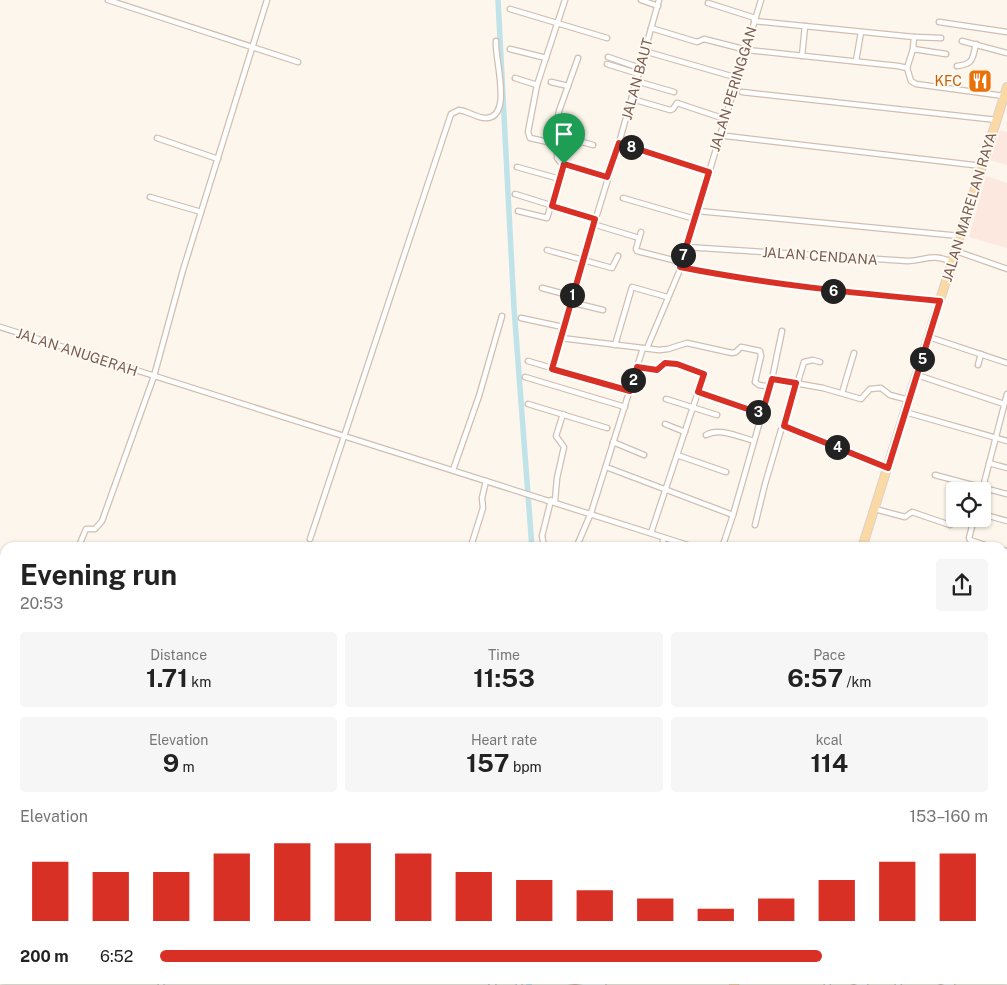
<!DOCTYPE html>
<meta charset="utf-8">
<style>
:root{--surface:#fff;--page:#f6f6f6;--text:#222;--muted:#767676;--accent:#d93025}
body{margin:0;font-family:"Public Sans",sans-serif;background:var(--page);color:var(--text);height:100vh;display:flex;flex-direction:column;font-size:19px;white-space:nowrap}
*{box-sizing:border-box;margin:0}
p{font-size:16px;color:var(--muted)}
.icon{flex:none;width:28px;height:28px;fill:none;stroke:currentColor;stroke-width:2;stroke-linecap:round;stroke-linejoin:round}
.map{position:relative;flex:1;overflow:hidden}
.details{position:absolute;left:0px;top:542px;width:1008px;height:442px;display:flex;flex-direction:column;background:var(--surface);border-radius:15px 15px 0 0;box-shadow:0 1px 4px #0004}
.details>*{flex:none}
.controls{position:absolute;left:946px;top:482px;display:grid;gap:10px}
.controls a{display:grid;place-items:center;width:45px;height:45px;border-radius:5px;background:var(--surface);box-shadow:0 1px 4px #0004;font-size:25px}
.pin{position:absolute;display:grid;place-items:center;width:42px;height:42px;color:#fff;margin:-51px -21px;border-radius:50% 50% 50% 0;rotate:-45deg;box-shadow:0 0 5px #0007}
.pin .icon{rotate:45deg}
.km{position:absolute;width:25px;height:25px;margin:-12px;border-radius:50%;background:#222;color:#fff;font-size:14px;line-height:25px;text-align:center}
.round{display:grid;place-items:center;flex:none;width:52px;height:52px;border-radius:5px;background:var(--page)}
.overview{display:flex;align-items:center;justify-content:space-between;height:85px;padding:0 20px}
h1{font-size:28px;font-weight:700;line-height:38px}
.figures{display:grid;grid-template-columns:repeat(3,1fr);gap:8px;height:85px;padding:5px 20px}
.figures div{display:grid;align-content:center;border-radius:5px;background:var(--page);text-align:center}
.figures b{font-size:25px;font-weight:700}
.figures small{font-size:14px;font-weight:400}
.figures p{font-size:14px}
.chart{height:140px;padding:10px 20px}
.chart p{display:flex;justify-content:space-between}
.chart svg{width:100%;height:90px;margin-top:5px;stroke:var(--accent);stroke-width:6}
ul{padding:0 20px;list-style:none;font-size:16px}
li{display:grid;grid-template-columns:80px 60px 1fr;align-items:center;height:38px}
li i{height:12px;border-radius:6px;background:var(--accent)}
.map>svg:first-child{display:block}
.commercial{fill:#fde8e0}
.lines{fill:none;stroke-linecap:round;stroke-linejoin:round}
.canal{stroke:#bfe3e8;stroke-width:5.5}
.street-casing{stroke:#d1beb0;stroke-width:7}
.primary-casing{stroke:#dad1cd;stroke-width:10}
.street{stroke:#fff;stroke-width:4.5}
.primary{stroke:#fbd9a5;stroke-width:8}
.route-casing{stroke:#fff;stroke-width:10}
.route{stroke:#d93025;stroke-width:6}
.labels{text-anchor:middle;stroke-width:4;stroke-linejoin:round;paint-order:stroke}
.street-label{font-size:14px;fill:#7a5c4d;stroke:#fffaf3}
.food-label{font-size:14px;fill:#c56008;stroke:#fffaf3;text-anchor:end}
</style>
<div class="map">
<svg width="1007" height="985" viewBox="0 0 1007 985">
<rect width="100%" height="100%" fill="#fdf6ec"/>
<g class="commercial">
<polygon points="1000,130 1007,132 1007,165 990,160"/>
<polygon points="986,176 1007,183 1007,248 969,237"/>
</g>
<g class="lines">
<g class="canal">
<polyline points="498,0 514,308 532,548"/>
<polyline points="529,985 530,980"/>
</g>
<g class="street-casing">
<g id="street">
<polyline points="108,0 298,62"/>
<polyline points="641,0 658,6"/>
<polyline points="659,0 619,143 572,296 561,338 659,350 668,349 687,343 732,353 736,352 741,347 760,351 761,356 755,382 759,385 771,387"/>
<polyline points="708,3 755,18"/>
<polyline points="510,9 607,38"/>
<polyline points="754,21 914,37 913,49 907,68"/>
<polyline points="939,22 1007,32"/>
<polyline points="651,28 697,42 704,39 747,50 898,66 907,68"/>
<polyline points="914,37 941,38"/>
<polyline points="962,41 1007,53"/>
<polyline points="510,49 546,58"/>
<polyline points="913,49 946,54"/>
<polyline points="644,51 738,78"/>
<polyline points="802,56 805,26"/>
<polyline points="608,57 640,68"/>
<polyline points="578,58 559,111 557,122 557,158 560,162 564,165 607,177"/>
<polyline points="856,61 861,32"/>
<polyline points="607,64 639,74"/>
<path d="M957,66C974,64 972,59 976,44"/>
<polyline points="907,68 911,81 916,84 1004,96"/>
<polyline points="515,78 537,85"/>
<polyline points="636,81 674,92"/>
<polyline points="551,82 568,86"/>
<polyline points="742,92 997,120"/>
<polyline points="632,99 670,110 673,109 677,103 725,119"/>
<polyline points="557,135 593,145"/>
<polyline points="726,136 982,166"/>
<polyline points="157,138 218,159"/>
<polyline points="619,143 709,172"/>
<polyline points="557,144 530,138 528,132 537,85 565,0"/>
<polyline points="517,167 560,179"/>
<polyline points="515,194 595,219"/>
<polyline points="150,197 201,212"/>
<polyline points="623,198 695,219"/>
<polyline points="518,211 547,218 564,165"/>
<polyline points="698,211 960,236"/>
<polyline points="593,224 639,238"/>
<polyline points="641,232 636,249 637,251 681,262"/>
<path d="M686,247L908,261C928,260 931,253 952,262"/>
<polyline points="547,250 612,268 618,256"/>
<polyline points="956,251 1007,269"/>
<path d="M680,267C766,284 853,293 940,301"/>
<polyline points="542,288 572,296"/>
<polyline points="570,302 603,310"/>
<polyline points="521,318 563,327"/>
<polyline points="0,327 697,548"/>
<polyline points="929,337 1007,363"/>
<polyline points="615,345 632,287 667,297"/>
<polyline points="647,348 679,272 761,0"/>
<polyline points="528,361 629,391"/>
<polyline points="978,365 981,354"/>
<polyline points="637,367 657,370 666,363 677,364 703,373 704,375 698,392"/>
<polyline points="552,369 561,338"/>
<polyline points="917,375 1004,404"/>
<polyline points="525,377 625,407"/>
<polyline points="772,379 782,331"/>
<polyline points="842,393 854,353"/>
<polyline points="666,399 717,415"/>
<polyline points="528,404 607,428"/>
<polyline points="905,412 1007,441"/>
<polyline points="665,424 685,432"/>
<polyline points="784,426 804,362 813,360 820,362"/>
<path d="M706,435C720,427 739,437 754,441"/>
<polyline points="613,442 644,455"/>
<polyline points="677,455 726,472"/>
<polyline points="989,463 1007,468"/>
<polyline points="606,467 733,515"/>
<polyline points="453,470 479,396 502,316"/>
<polyline points="935,475 1007,494"/>
<polyline points="982,491 1007,394"/>
<polyline points="555,501 557,478 564,447 556,436 563,414"/>
<polyline points="875,509 905,517 912,512 950,525 952,520"/>
<polyline points="982,514 1007,521"/>
<polyline points="974,519 969,538 970,540 994,548"/>
<polyline points="755,525 765,484 781,430 784,426 888,467"/>
<polyline points="651,533 698,392 762,414"/>
<path d="M310,539L451,114L459,110C468,111 477,118 485,118C514,119 494,57 496,41"/>
<polyline points="471,546 483,508 482,498 486,481"/>
<polyline points="544,546 542,536 551,500"/>
<polyline points="78,548 86,529 95,529 102,521 154,376 183,270 267,0"/>
<polyline points="576,548 591,513 643,348"/>
<polyline points="661,548 664,538"/>
<polyline points="722,548 733,515 772,379 823,388 861,399 870,389 881,388 890,395 909,400"/>
<polyline points="1002,550 1007,551"/>
<polyline points="1002,570 1007,572"/>
<polyline points="1002,589 1007,591"/>
<polyline points="1002,601 1007,602"/>
<polyline points="1002,620 1005,621"/>
<polyline points="1002,661 1007,662"/>
<polyline points="1002,736 1007,737"/>
<polyline points="1002,768 1007,770"/>
<polyline points="0,774 5,760"/>
<polyline points="1002,803 1007,804"/>
<polyline points="0,820 5,822"/>
<polyline points="1002,908 1007,910"/>
<polyline points="1002,931 1004,932"/>
<polyline points="489,980 493,985"/>
<polyline points="564,980 599,985"/>
<polyline points="849,980 865,985"/>
<polyline points="936,980 952,985"/>
<polyline points="161,985 162,980"/>
<polyline points="519,985 520,980"/>
<polyline points="603,985 604,980"/>
<polyline points="827,985 829,980"/>
<polyline points="898,985 900,980"/>
</g>
</g>
<g class="primary-casing">
<g id="primary">
<polyline points="862,548 1007,87"/>
<polyline points="734,985 735,980"/>
</g>
</g>
<use href="#street" class="street"/>
<use href="#primary" class="primary"/>
</g>
<g class="lines">
<g class="route-casing">
<path id="route" d="M619,143L709,172L680,267C766,284 853,293 940,301L888,468L784,426L796,383L772,379L762,414L698,392L704,374L677,364L665,363L657,370L637,367L630,391L552,369L595,219L552,206L564,164L607,177Z"/>
</g>
<use href="#route" class="route"/>
</g>
<defs>
<g id="restaurant-square" transform="scale(1.25)"><rect x="-9" y="-9" width="18" height="18" rx="4" fill="#e8710a" stroke="#fffaf3"/><path d="M-5-6h1v4h1v-4h1v4h1v-4h1v5L-1.5 .5V6h-2V.5L-5-1ZM5-6V6H3V1.5H1.5Q1.5-4 5-6Z" fill="#fff"/></g>
</defs>
<g fill-rule="evenodd">
<use href="#restaurant-square" x="980" y="81"/>
</g>
<g class="labels">
<g class="street-label">
<text transform="translate(637 79) rotate(-75)" y="5">JALAN BAUT</text>
<text transform="translate(733 89) rotate(-73)" y="5">JALAN PERINGGAN</text>
<text transform="translate(969 207) rotate(-73)" y="5">JALAN MARELAN RAYA</text>
<text transform="translate(820 256) rotate(4)" y="5">JALAN CENDANA</text>
<text transform="translate(77 352) rotate(18)" y="5">JALAN ANUGERAH</text>
</g>
<g class="food-label">
<text x="962" y="86">KFC</text>
</g>
</g>
</svg>
<div class="controls">
<a><svg class="icon" aria-label="locate" viewBox="0 0 24 24"><circle cx="12" cy="12" r="6"/><path d="M12 2v4M12 18v4M2 12h4M18 12h4"/></svg></a>
</div>
<div class="pin" style="left:564px;top:164px;background:#1e9e55"><svg class="icon" aria-label="arrive" viewBox="0 0 24 24"><path d="M6 21V4h12l-3 4 3 4H6"/></svg></div>
<b class="km" style="left:572px;top:295px">1</b>
<b class="km" style="left:633px;top:380px">2</b>
<b class="km" style="left:758px;top:412px">3</b>
<b class="km" style="left:837px;top:447px">4</b>
<b class="km" style="left:922px;top:359px">5</b>
<b class="km" style="left:833px;top:291px">6</b>
<b class="km" style="left:683px;top:255px">7</b>
<b class="km" style="left:631px;top:147px">8</b>
<section class="details">
<div class="overview"><div><h1>Evening run</h1><p>20:53</p></div><a class="round"><svg class="icon" aria-label="share" viewBox="0 0 24 24"><path d="M12 15V3M7 8l5-5 5 5M5 13v7h14v-7"/></svg></a></div>
<div class="figures">
<div><p>Distance</p><b>1.71<small> km</small></b></div>
<div><p>Time</p><b>11:53</b></div>
<div><p>Pace</p><b>6:57<small> /km</small></b></div>
</div>
<div class="figures">
<div><p>Elevation</p><b>9<small> m</small></b></div>
<div><p>Heart rate</p><b>157<small> bpm</small></b></div>
<div><p>kcal</p><b>114</b></div>
</div>
<div class="chart"><p><span>Elevation</span>153–160 m</p>
<svg viewBox="0 0 160 44" preserveAspectRatio="none"><path d="M5 44V15M15 44V20M25 44V20M35 44V11M45 44V6M55 44V6M65 44V11M75 44V20M85 44V24M95 44V29M105 44V33M115 44V38M125 44V33M135 44V24M145 44V15M155 44V11"/></svg>
</div>
<ul>
<li><b>200 m</b>6:52<i style="width:80%"></i></li>
</ul>
</section>
</div>
